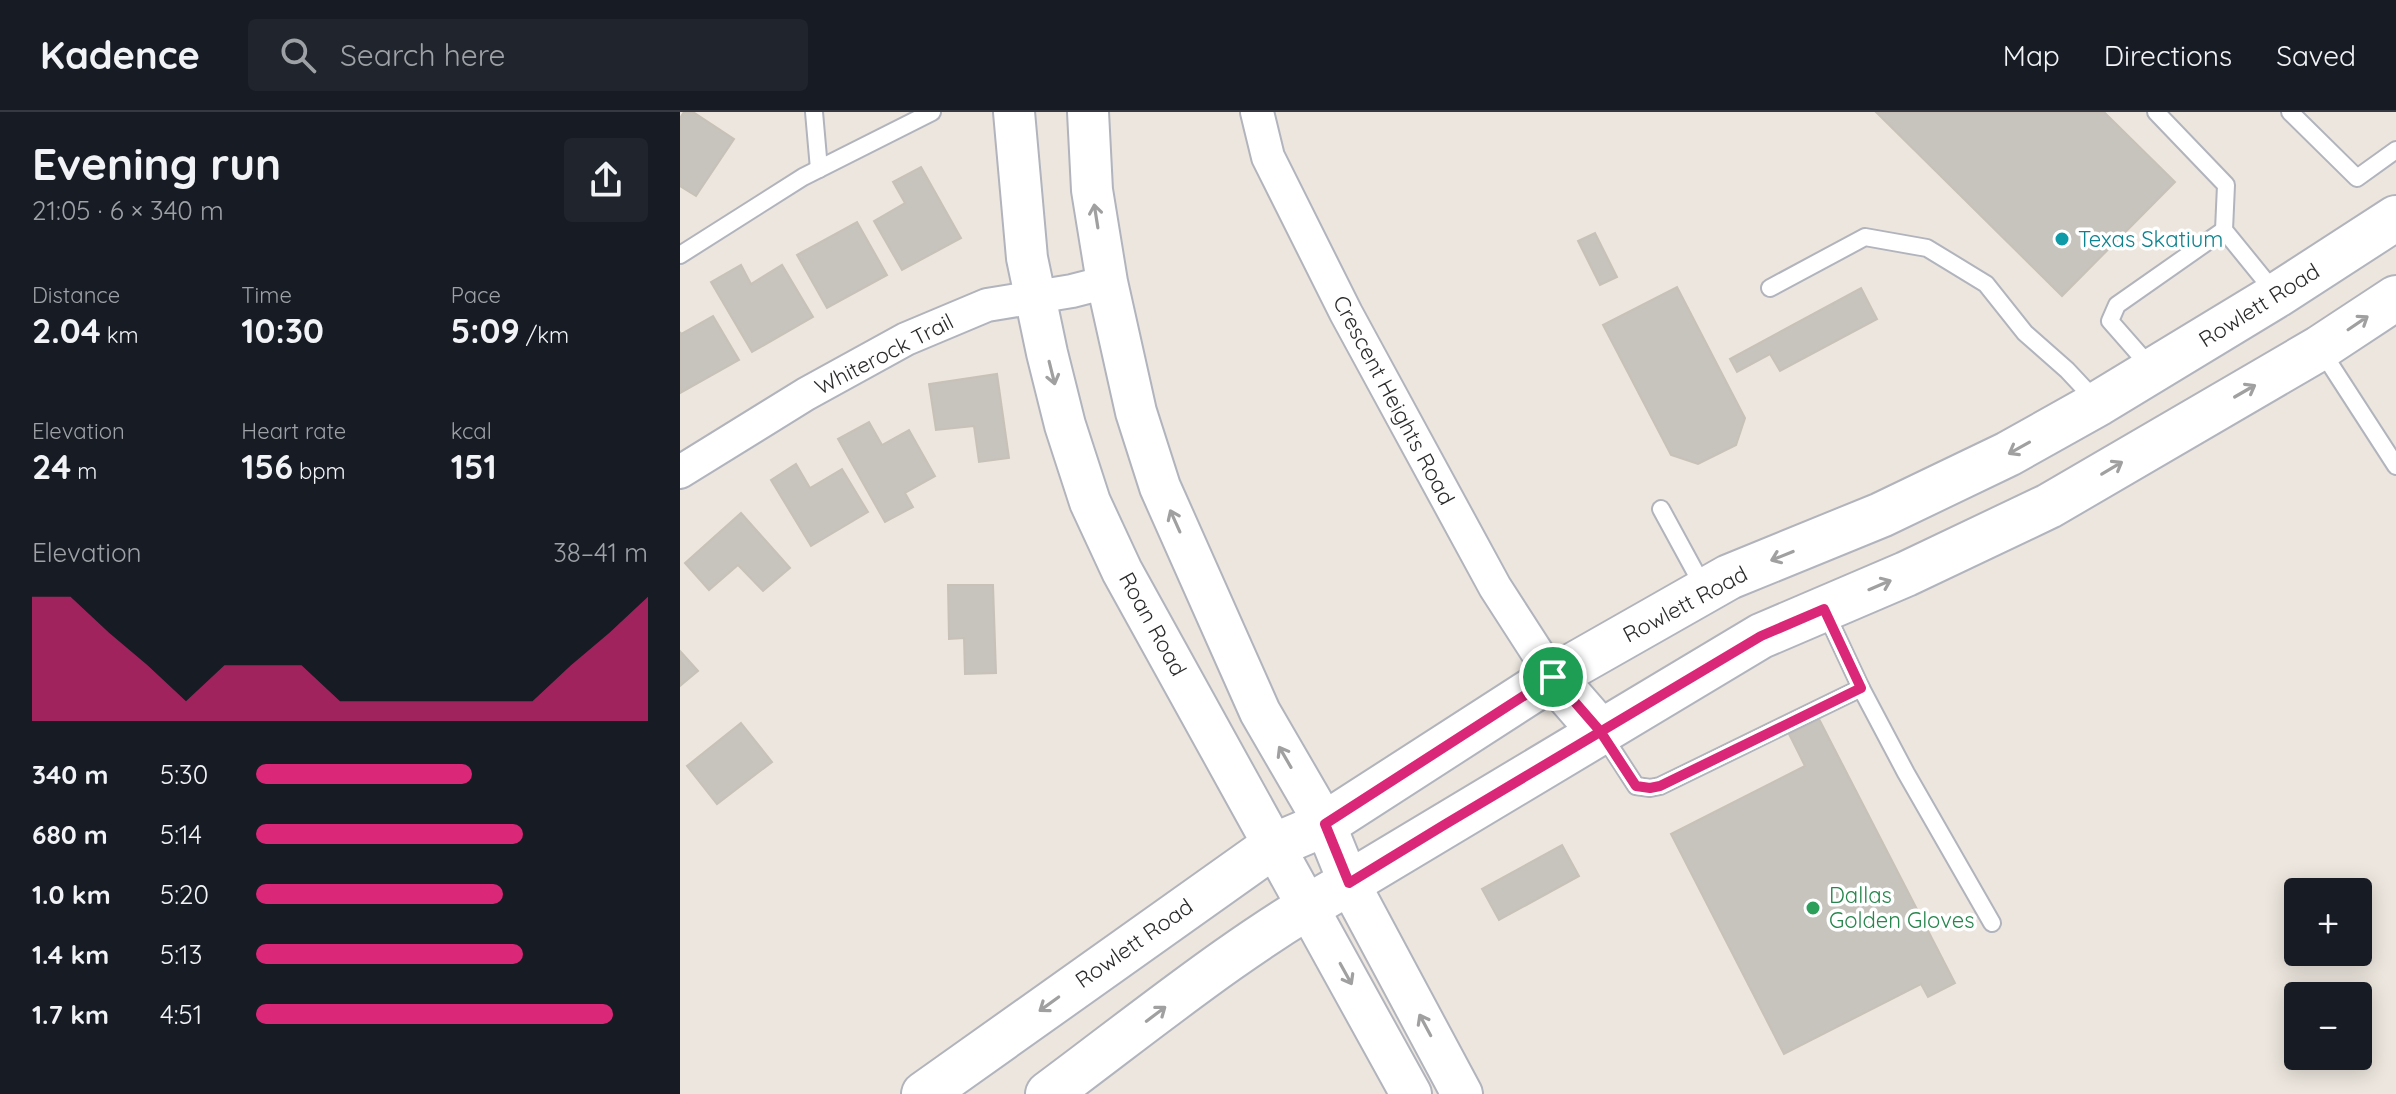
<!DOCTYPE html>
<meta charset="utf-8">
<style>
:root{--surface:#171b24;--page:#20242c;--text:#f1f3f6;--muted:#9ea1a6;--line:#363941;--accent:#db2777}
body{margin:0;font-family:Quicksand,sans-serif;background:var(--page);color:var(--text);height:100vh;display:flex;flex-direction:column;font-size:30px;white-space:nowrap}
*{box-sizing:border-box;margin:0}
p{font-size:26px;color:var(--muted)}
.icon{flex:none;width:44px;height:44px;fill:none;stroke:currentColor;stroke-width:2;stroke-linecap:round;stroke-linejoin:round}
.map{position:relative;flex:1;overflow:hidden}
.details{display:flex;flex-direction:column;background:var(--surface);width:680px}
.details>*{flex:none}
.controls{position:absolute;left:1604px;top:766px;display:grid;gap:16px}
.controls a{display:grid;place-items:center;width:88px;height:88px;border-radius:8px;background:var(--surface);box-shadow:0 4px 20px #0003;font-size:40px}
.pin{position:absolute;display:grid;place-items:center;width:68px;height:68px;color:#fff;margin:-34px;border:4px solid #fff;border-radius:50%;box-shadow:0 2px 8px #0007}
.round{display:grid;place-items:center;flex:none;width:84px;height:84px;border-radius:8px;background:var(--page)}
.overview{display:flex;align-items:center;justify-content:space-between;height:136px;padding:0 32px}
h1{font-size:44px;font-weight:700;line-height:60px}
.metrics{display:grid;grid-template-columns:repeat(3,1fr);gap:12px;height:136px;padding:8px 32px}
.metrics div{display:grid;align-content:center}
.metrics b{font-size:34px;font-weight:700}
.metrics small{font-size:22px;font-weight:400}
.metrics p{font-size:22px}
.chart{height:224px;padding:16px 32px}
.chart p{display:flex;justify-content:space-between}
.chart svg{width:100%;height:144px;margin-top:8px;fill:var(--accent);opacity:.7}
ul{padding:0 32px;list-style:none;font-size:26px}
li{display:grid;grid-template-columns:128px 96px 1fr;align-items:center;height:60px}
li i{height:20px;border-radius:10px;background:var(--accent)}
header{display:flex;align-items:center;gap:48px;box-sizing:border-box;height:112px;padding:0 40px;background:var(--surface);border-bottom:2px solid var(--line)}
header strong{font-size:38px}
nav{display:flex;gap:44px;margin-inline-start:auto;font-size:28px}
.search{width:560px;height:72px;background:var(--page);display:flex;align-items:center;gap:20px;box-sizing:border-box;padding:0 28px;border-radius:8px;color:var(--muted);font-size:30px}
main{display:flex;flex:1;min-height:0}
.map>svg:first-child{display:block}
.building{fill:#c7c3bd;stroke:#c7c1b8;stroke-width:2}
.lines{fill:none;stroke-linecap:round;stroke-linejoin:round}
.service-casing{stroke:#b1b4bd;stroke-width:20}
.minor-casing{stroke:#b1b4bd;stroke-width:36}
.tertiary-casing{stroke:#b1b4bd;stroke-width:44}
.secondary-casing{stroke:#b1b4bd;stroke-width:48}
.service{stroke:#fff;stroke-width:16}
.minor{stroke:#fff;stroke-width:32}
.tertiary{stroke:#fff;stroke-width:40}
.secondary{stroke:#fff;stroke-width:44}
.oneway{stroke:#a0a0a0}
.route-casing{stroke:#fff;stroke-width:16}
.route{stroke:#db2777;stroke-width:10}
.culture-dot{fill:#0f9aa8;stroke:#fff;stroke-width:3}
.leisure-dot{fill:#2e9e5b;stroke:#fff;stroke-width:3}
.labels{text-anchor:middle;stroke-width:7;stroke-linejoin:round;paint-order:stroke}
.culture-label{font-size:22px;fill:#0d838f;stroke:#fff;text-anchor:start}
.street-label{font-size:22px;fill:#2b2b2b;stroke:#fff}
.leisure-label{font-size:22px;fill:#27864d;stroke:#fff;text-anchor:start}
</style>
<header>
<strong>Kadence</strong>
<div class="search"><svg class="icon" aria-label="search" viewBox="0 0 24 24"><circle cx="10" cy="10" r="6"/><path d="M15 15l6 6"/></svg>Search here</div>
<nav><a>Map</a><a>Directions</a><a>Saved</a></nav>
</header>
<main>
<section class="details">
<div class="overview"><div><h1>Evening run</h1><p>21:05 · 6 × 340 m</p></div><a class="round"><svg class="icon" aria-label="share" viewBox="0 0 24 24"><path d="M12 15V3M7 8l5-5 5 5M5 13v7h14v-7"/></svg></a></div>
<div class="metrics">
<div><p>Distance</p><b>2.04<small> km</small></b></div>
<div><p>Time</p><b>10:30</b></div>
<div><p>Pace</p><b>5:09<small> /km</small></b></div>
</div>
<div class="metrics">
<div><p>Elevation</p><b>24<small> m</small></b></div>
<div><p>Heart rate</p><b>156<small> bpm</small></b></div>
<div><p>kcal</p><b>151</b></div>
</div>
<div class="chart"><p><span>Elevation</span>38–41 m</p>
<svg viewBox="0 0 160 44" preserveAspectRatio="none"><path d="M0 44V6L10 6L20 17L30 27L40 38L50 27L60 27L70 27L80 38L90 38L100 38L110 38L120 38L130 38L140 27L150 17L160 6V44z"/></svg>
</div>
<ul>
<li><b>340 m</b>5:30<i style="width:55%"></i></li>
<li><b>680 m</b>5:14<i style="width:68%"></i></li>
<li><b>1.0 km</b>5:20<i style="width:63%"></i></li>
<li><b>1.4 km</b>5:13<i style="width:68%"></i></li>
<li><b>1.7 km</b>4:51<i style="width:91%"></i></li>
</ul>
</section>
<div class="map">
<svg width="1716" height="982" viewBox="0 0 1716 982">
<rect width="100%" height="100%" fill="#ece6de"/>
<g class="building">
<polygon points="4,0 13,0 54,27 16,84 0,74 0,6"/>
<polygon points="1196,0 1424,0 1495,70 1382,184"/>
<polygon points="241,55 281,126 222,158 194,109 225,91 213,70"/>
<polygon points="177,110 207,163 147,196 117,143"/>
<polygon points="915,121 937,165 920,173 898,129"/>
<polygon points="61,153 71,172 102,153 133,205 72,240 31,170"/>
<polygon points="997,175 1065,306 1056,333 1018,352 991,343 923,213"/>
<polygon points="1181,176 1197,207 1100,259 1090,242 1057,260 1050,247"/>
<polygon points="33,204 59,248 0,281 0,220 1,222"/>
<polygon points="317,262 329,346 299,350 294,314 256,318 249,272"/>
<polygon points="189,310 202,333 229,318 255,364 225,381 233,395 205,410 158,327"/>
<polygon points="116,352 130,376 162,357 188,400 131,434 91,368"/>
<polygon points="61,401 110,456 83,479 58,453 29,478 5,451"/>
<polygon points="268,473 313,473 316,561 285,562 284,526 269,527"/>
<polygon points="0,539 18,559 0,574"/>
<polygon points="1139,607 1275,871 1248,885 1241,872 1104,942 991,722 1125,654 1109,622"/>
<polygon points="61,611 92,650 37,692 7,654"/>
<polygon points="882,733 899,764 819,808 802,777"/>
</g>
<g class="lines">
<g class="service-casing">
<g id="service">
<polyline points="134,0 139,57"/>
<polyline points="1476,0 1546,73 1544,118 1596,182"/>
<polyline points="1610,0 1677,66 1716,38"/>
<polyline points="0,143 123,65 252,0"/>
<polyline points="1090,176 1185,125 1247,136 1306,172 1345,221 1387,258 1417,290"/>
<polyline points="1641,238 1716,354"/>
<polyline points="1473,258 1430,209 1437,193 1544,118"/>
<polyline points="981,397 1024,476"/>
<polyline points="1181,576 1226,661 1312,811"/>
<polyline points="921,620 956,674 970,676 980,674 1181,576 1145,499"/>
</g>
</g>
<g class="minor-casing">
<g id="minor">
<polyline points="577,0 588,45 666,201 815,475 873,565"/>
<polyline points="0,360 126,282 226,227 307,193 392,179 427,170"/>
</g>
</g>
<g class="tertiary-casing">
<g id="tertiary">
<polyline points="334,0 347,146 367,241 385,313 410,390 442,459 731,982"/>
<polyline points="408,0 412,78 427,170 456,300 480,375 580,600 645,712 669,771 782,982"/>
</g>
</g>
<g class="secondary-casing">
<g id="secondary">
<polyline points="873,565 920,619"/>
<polyline points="244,982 593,734 645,712 873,565 1049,465 1201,403 1328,342 1419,291 1597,183 1716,106"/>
<path d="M368,982C465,910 563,829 669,771L1081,524L1226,462L1369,394L1640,236L1716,186"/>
</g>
</g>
<use href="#service" class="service"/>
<use href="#minor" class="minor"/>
<use href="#tertiary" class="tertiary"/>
<use href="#secondary" class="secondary"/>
</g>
<defs><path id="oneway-shaft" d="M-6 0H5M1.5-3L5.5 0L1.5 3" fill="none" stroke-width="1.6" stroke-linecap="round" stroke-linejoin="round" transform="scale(2)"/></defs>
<g class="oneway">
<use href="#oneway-shaft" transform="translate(416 104) rotate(-99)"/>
<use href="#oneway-shaft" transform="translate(1678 211) rotate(-34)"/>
<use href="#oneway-shaft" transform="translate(372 261) rotate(76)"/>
<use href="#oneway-shaft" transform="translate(1565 279) rotate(-30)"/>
<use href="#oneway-shaft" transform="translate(1339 336) rotate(151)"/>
<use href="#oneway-shaft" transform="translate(1432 356) rotate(-31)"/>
<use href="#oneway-shaft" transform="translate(495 409) rotate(-114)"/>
<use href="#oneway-shaft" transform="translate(1102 444) rotate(158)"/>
<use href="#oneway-shaft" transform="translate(1200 473) rotate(-23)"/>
<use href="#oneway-shaft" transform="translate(605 645) rotate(-120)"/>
<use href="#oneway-shaft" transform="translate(666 862) rotate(61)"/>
<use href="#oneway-shaft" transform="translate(369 892) rotate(144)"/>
<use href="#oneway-shaft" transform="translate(476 902) rotate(-37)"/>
<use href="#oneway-shaft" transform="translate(745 913) rotate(-118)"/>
</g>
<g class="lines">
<g class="route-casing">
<polyline id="route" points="873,565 645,712 669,771 764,713 1081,524 1144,497 1181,576 980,674 970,676 956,674 920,619 873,565"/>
</g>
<use href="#route" class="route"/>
</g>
<circle class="culture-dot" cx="1382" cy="127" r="8"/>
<circle class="leisure-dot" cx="1133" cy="796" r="8"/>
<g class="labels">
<g class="culture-label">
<text x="1398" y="135">Texas Skatium</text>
</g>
<g class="street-label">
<text transform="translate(1579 193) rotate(-32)" y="8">Rowlett Road</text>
<text transform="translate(204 242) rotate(-27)" y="8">Whiterock Trail</text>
<text transform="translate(714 288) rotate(62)" y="8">Crescent Heights Road</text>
<text transform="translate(1005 492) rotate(-28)" y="8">Rowlett Road</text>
<text transform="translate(473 512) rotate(61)" y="8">Roan Road</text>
<text transform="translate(454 831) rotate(-35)" y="8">Rowlett Road</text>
</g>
<g class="leisure-label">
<text x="1149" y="791">Dallas<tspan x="1149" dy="25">Golden Gloves</tspan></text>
</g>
</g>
</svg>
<div class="controls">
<a>+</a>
<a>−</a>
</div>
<div class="pin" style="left:873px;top:565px;background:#1e9e55"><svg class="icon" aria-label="arrive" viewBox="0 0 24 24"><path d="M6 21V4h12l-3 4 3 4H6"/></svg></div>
</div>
</main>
